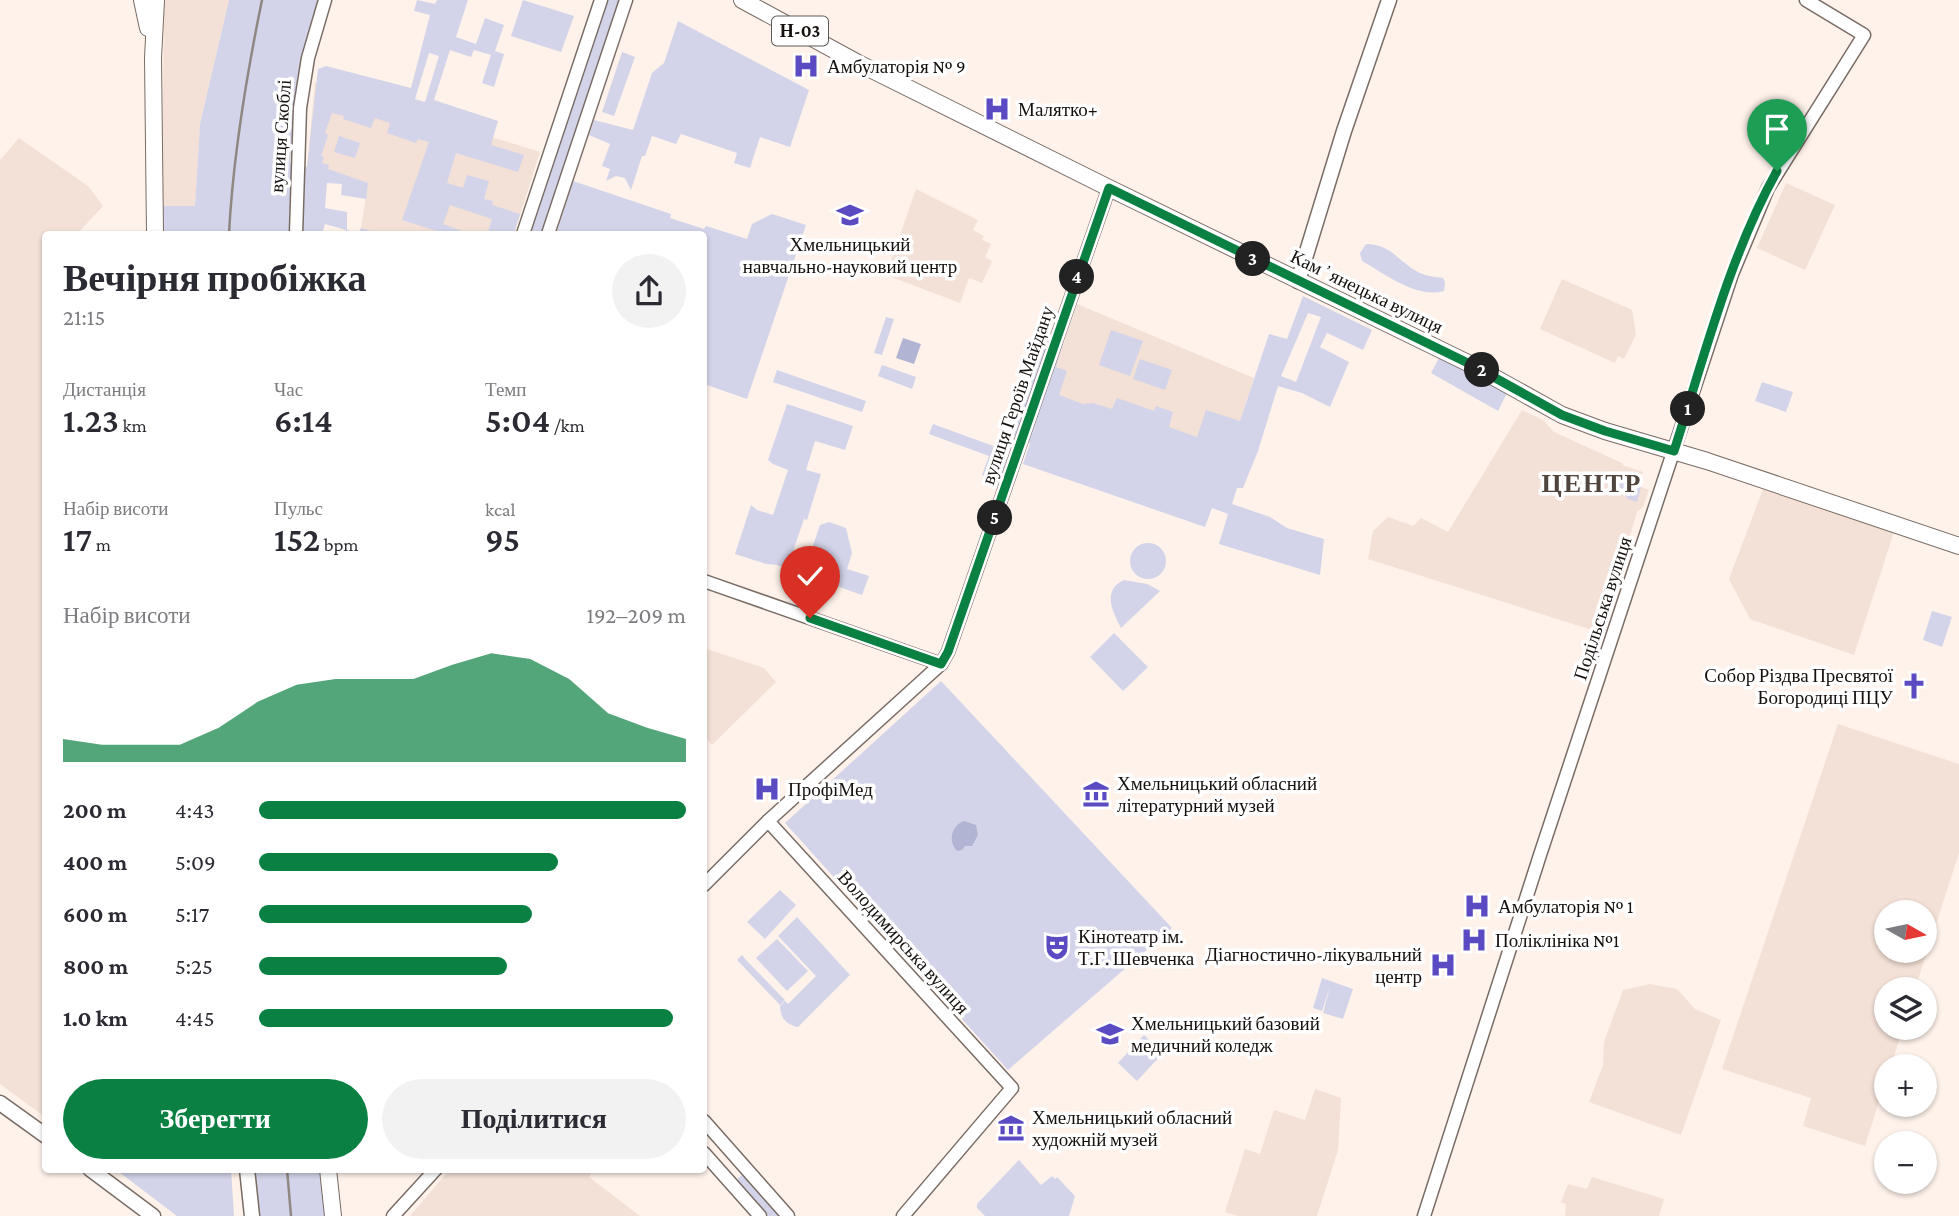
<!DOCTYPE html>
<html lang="uk">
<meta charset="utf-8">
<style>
:root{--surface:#fff;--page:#f2f2f3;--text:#2b2b33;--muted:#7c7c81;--accent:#0b8043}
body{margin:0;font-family:"Crimson Pro",serif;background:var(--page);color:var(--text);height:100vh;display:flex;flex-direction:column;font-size:26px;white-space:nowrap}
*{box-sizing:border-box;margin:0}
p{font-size:23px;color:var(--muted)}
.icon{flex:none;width:38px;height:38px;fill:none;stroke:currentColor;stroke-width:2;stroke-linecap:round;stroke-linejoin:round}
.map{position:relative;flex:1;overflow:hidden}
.side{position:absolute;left:42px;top:231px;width:665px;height:942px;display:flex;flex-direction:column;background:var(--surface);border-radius:7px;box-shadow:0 2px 5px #0004}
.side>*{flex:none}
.needle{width:46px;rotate:99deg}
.controls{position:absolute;left:1874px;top:900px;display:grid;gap:14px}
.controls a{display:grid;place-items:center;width:63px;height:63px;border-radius:50%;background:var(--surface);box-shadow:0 2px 5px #0004;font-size:35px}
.pin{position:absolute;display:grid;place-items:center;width:60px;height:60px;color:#fff;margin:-72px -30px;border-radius:50% 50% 50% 0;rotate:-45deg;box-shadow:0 0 7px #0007}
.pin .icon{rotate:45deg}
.km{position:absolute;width:35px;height:35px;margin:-18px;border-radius:50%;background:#222;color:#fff;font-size:19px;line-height:35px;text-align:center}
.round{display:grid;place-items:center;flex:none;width:74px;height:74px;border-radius:37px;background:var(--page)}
.head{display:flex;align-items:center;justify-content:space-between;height:119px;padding:0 21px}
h1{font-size:38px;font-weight:600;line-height:52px}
.metrics{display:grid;grid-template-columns:repeat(3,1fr);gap:10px;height:119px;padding:7px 21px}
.metrics div{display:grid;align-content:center}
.metrics b{font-size:35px;font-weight:600}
.metrics small{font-size:19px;font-weight:400}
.metrics p{font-size:19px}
.chart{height:196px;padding:14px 21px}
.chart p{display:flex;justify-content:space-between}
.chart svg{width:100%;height:126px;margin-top:7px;fill:var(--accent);opacity:.7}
.action{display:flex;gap:14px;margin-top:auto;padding:14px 21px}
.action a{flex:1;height:80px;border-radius:42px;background:var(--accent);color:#fff;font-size:28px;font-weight:600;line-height:80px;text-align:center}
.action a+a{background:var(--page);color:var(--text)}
ul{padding:0 21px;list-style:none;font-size:23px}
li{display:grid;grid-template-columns:112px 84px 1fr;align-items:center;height:52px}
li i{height:18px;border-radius:9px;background:var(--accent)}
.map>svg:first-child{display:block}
.built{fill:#f3e0d7;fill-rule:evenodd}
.green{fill:#d3d4e9;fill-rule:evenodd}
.water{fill:#b2b4d3}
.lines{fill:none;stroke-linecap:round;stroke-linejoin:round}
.tertiary-casing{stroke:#796c64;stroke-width:15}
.secondary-casing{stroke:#796c64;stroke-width:17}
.primary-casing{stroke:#796c64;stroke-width:18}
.tertiary{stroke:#fff;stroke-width:12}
.secondary{stroke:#fff;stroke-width:14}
.primary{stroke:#fff;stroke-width:16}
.rail{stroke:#8f8782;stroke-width:2.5}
.route-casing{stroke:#fff;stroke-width:14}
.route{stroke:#0b8043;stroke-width:9}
.labels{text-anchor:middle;stroke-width:7;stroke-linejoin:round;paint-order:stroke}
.shield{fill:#fff;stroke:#5b5856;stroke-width:2}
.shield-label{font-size:18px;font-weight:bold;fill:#15100d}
.poi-label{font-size:19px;fill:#15100d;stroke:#fff;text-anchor:start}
.street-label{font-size:19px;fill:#15100d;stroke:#fff}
.district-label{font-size:26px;font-weight:bold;letter-spacing:2px;fill:#50443d;stroke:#fff}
</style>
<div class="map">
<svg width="1959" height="1216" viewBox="0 0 1959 1216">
<rect width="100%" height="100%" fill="#fef2eb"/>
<g class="built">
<polygon points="164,0 229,0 200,124 195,206 162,206"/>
<polygon points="315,82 540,152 514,234 381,234 361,228 368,183 307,167"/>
<polygon points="19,138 88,186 103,206 77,234 46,234 45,1117 0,1084 0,160"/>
<polygon points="1786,183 1835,205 1805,270 1757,248"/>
<polygon points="916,189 978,220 973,230 984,236 982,240 991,244 985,257 992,261 982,283 969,278 960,303 886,275"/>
<polygon points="1562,279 1632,310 1636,334 1624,359 1618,356 1615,363 1540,329"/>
<polygon points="1077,304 1254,378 1228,458 1046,395"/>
<polygon points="1522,410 1543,420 1554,432 1622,463 1624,466 1643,472 1640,479 1641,487 1649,490 1643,507 1637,512 1609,607 1602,615 1596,617 1592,630 1368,559 1373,531 1388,517 1413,526 1421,518 1448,532"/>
<polygon points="1765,484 1895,529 1854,655 1750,619 1729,579"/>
<polygon points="704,648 764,668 776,682 712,745 704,736"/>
<path d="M1838,724L1959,764V853L1915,989H1886V1027H1903L1891,1066H1886V1079L1865,1146L1803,1126L1811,1098L1722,1069ZM1886,912H1925V950H1886Z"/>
<polygon points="1650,984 1677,989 1695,1009 1721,1020 1681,1135 1589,1102 1603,1065 1604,1042 1623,990"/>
<polygon points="1315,1089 1341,1098 1338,1150 1317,1216 1238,1216 1225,1212 1245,1149 1260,1154 1274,1110 1305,1120"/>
<polygon points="450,1169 594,1169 589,1177 640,1216 410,1216"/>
<polygon points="1592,1177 1664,1199 1659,1216 1565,1216 1566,1204 1561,1202 1568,1184 1587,1189"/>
</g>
<g class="green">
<path d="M229,0H320L295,99L290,163L307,167L318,69L326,66L411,88L430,15L414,11L417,0L435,4L437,0H468L456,37L476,44L485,18L504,25L495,51L504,54L494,87L482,83L491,55L474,50L471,57L450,50L434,100L498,121L491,145L524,155L518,172L456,153L447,183L463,188L467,175L489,181L484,199L493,201L492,205L520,214L514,234H484L485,232H488L492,219L450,205L443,224L464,232L463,234H446L402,220L429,142L418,139L416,143L387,133L390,123L375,118L371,128L343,119L344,116L332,113L325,133L328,135L321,156L324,157L322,163L329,165L328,169L368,183L366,199L341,195L342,184L327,183L325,208L347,212V230L358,234L361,228L381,234H345L346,230L325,224L322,234H162V206H195L200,124ZM429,53L439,56L425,102L415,99Z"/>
<polygon points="523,0 574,16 561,52 511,36"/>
<polygon points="604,0 624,0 545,234 525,234"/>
<polygon points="678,21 809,90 790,147 760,137 750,168 734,163 737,153 681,134 676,144 652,136 645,156 642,156 631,190 625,178 616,176 606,181 610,169 602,166 610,144 589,135 594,120 633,130 652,73 664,63"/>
<polygon points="622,52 635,57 614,116 602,112"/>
<polygon points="339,136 360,143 355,158 334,152"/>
<polygon points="573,181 671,214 670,218 704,229 706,226 747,239 752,224 772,214 806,225 747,399 704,384 704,234 556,234"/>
<path d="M1366,244C1392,244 1400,264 1420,273C1427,276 1435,277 1443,278L1445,283L1444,291C1417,299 1385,274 1362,261L1360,253Z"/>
<path d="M1303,296L1372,330L1363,350L1327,333L1320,347L1349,362L1330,407L1302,393L1278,386L1258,451L1243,488H1237L1232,504L1270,517L1287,528L1324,539L1320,575L1219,544L1228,514L1212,508L1205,527L1023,464L1030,443L1012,436L1045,339L1063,344L1056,367L1067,371L1059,395L1083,404L1093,403L1112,409L1117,398L1154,411L1156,406L1173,412L1169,427L1197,437L1206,410L1240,421L1269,334L1287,339ZM1308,313L1321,317L1296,382L1281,376Z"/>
<polygon points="886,317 894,319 882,355 874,353"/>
<polygon points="1111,330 1143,341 1130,376 1099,365"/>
<polygon points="1440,356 1507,393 1498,411 1431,373"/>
<polygon points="1140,359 1172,370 1165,390 1133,379"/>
<polygon points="882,365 916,377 912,389 878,376"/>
<polygon points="777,370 866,401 862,412 773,382"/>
<polygon points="1762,382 1793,392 1786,412 1755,401"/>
<polygon points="787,404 853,426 845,450 815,441 806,470 821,474 807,520 804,519 792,554 808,560 820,525 829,522 846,528 852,553 847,569 869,576 862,595 777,565 766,564 735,554 751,505 757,510 773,515 788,470 773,464 768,460"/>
<polygon points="933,424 1007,451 1005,458 1010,460 1003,482 982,475 989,456 929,434"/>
<polygon points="1621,474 1640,479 1641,487 1637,502 1628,499 1618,484"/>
<circle cx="1148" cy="561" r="18"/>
<path d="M1124,580L1147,584L1160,591L1121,628C1112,611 1102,590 1124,580Z"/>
<polygon points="1932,611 1952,617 1942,647 1923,640"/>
<polygon points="1114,633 1148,667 1123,691 1090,657"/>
<polygon points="941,681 1172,928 1008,1070 785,823"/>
<polygon points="780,890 796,905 765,939 747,922"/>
<path d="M797,917L850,975L798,1027C787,1025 780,1018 780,1006L785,1001L788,1004L816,976L778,936Z"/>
<polygon points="777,939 808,971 787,991 756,958"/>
<polygon points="742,955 747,961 785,1000 780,1005 737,960"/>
<polygon points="1322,978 1353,989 1343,1019 1323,1013 1330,987 1322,1011 1313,1008"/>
<polygon points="1144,1035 1163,1053 1137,1081 1118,1063"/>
<polygon points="1019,1160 1041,1185 1052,1176 1055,1179 1057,1177 1075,1196 1069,1216 985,1216 977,1208 977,1204"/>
<polygon points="115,1169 231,1169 234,1216 177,1216"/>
<polygon points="251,1169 323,1169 327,1216 256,1216"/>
<polygon points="743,1174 781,1216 768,1216 735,1181"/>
</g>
<g class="water">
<polygon points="903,338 921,344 914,364 896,358"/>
<path d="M964,821L976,825L978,835L972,846H965L962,850L957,851C948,841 951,826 964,821Z"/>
</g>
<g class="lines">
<g class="tertiary-casing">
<g id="tertiary">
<polyline points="296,234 300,108 308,58 325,0"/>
<polyline points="523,234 601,0"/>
<polyline points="548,234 626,0"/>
<polyline points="704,581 941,664"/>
<polyline points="768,821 1012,1088 903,1216"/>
<polyline points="704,885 768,821 941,664 948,652 1109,188"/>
<polyline points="704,1121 788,1216"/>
<polyline points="704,1153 760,1216"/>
<polyline points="393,1216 436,1169"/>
<polyline points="1424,1216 1540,855 1732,274 1768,188 1864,35 1806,0"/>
</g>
</g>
<g class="secondary-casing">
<g id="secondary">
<polyline points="1298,281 1344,131 1389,0"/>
<polyline points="0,1103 46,1136"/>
<polyline points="90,1169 153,1216"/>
<polyline points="247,1169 252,1216"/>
</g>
</g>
<g class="primary-casing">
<g id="primary">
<polyline points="142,0 148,28"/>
<polyline points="742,0 858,63 1109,188 1472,365 1562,415 1605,431 1707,461 1959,546"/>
<polyline points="155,234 153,58 156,0"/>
<polyline points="328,1169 333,1216"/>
</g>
</g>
<use href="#tertiary" class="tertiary"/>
<use href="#secondary" class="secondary"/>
<use href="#primary" class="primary"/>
<g class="rail">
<path d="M229,234C233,155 246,78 262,0"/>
<polyline points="287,1169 291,1216"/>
</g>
</g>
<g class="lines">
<g class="route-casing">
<path id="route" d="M810,618L941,664L948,652L1109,188L1472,365L1562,415L1605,431L1674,451C1704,358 1729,257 1777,171"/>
</g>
<use href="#route" class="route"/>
</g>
<defs>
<g id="hospital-bare" transform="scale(2.1)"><path d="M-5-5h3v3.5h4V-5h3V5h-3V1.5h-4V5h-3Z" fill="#5a4bc3" stroke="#fff" stroke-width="2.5" paint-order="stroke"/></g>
<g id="university-bare" transform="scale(2.1)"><path d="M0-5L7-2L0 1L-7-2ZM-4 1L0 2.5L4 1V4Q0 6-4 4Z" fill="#5a4bc3" stroke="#fff" stroke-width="2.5" paint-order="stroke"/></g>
<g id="church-bare" transform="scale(2.1)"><path d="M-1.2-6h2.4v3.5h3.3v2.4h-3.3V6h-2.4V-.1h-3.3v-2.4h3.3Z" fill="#5a4bc3" stroke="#fff" stroke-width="2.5" paint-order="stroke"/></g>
<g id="museum-bare" transform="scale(2.1)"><path d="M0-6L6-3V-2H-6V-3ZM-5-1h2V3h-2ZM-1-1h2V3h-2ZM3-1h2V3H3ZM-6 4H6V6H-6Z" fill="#5a4bc3" stroke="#fff" stroke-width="2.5" paint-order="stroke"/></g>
<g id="theatre-bare" transform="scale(2.1)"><path d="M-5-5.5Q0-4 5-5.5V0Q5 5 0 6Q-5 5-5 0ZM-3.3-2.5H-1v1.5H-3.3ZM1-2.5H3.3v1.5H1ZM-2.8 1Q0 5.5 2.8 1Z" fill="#5a4bc3" stroke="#fff" stroke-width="2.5" paint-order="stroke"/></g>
</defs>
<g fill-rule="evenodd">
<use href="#hospital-bare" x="806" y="66"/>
<use href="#hospital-bare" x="997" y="109"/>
<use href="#university-bare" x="850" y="215"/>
<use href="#church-bare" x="1914" y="686"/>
<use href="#hospital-bare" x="767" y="789"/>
<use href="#museum-bare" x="1096" y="794"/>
<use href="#hospital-bare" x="1477" y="906"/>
<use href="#hospital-bare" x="1474" y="940"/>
<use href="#theatre-bare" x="1057" y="947"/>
<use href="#hospital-bare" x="1443" y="965"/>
<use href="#university-bare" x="1110" y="1034"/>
<use href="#museum-bare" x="1011" y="1128"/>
</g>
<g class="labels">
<rect class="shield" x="772" y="16.5" width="56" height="29" rx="5"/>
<g class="shield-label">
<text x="800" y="37">Н-03</text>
</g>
<g class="poi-label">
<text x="827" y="73">Амбулаторія № 9</text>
<text x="1018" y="116">Малятко+</text>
<text x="850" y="251" text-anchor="middle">Хмельницький<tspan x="850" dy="22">навчально-науковий центр</tspan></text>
<text x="1893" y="682" text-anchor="end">Собор Різдва Пресвятої<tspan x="1893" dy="22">Богородиці ПЦУ</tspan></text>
<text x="1117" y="790">Хмельницький обласний<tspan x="1117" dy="22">літературний музей</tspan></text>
<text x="788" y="796">ПрофіМед</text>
<text x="1498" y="913">Амбулаторія № 1</text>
<text x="1078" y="943">Кінотеатр ім.<tspan x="1078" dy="22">Т.Г. Шевченка</tspan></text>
<text x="1495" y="947">Поліклініка №1</text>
<text x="1422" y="961" text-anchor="end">Діагностично-лікувальний<tspan x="1422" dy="22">центр</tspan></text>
<text x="1131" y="1030">Хмельницький базовий<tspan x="1131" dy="22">медичний коледж</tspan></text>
<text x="1032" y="1124">Хмельницький обласний<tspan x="1032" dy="22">художній музей</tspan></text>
</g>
<g class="street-label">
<text transform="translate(280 136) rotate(-86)" y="7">вулиця Скоблі</text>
<text transform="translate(1367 291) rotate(26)" y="7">Камʼянецька вулиця</text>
<text transform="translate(1017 395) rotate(-71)" y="7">вулиця Героїв Майдану</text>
<text transform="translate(1602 608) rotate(-72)" y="7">Подільська вулиця</text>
<text transform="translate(904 942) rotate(48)" y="7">Володимирська вулиця</text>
</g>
<g class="district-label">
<text x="1592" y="492">ЦЕНТР</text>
</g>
</g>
</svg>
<div class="controls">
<a><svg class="needle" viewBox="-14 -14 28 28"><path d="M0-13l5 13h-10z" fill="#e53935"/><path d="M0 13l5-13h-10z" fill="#7c7c81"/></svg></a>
<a><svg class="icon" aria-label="layers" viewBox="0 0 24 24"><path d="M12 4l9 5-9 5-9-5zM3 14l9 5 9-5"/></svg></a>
<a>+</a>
<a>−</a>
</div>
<div class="pin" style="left:1777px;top:171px;background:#1e9e55"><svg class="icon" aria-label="arrive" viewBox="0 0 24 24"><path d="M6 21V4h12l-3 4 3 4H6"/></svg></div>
<div class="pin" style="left:810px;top:618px;background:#d93025"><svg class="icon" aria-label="check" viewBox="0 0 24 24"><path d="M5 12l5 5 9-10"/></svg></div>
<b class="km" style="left:1688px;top:409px">1</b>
<b class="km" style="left:1482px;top:370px">2</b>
<b class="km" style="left:1253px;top:259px">3</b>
<b class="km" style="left:1077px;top:277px">4</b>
<b class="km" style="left:995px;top:518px">5</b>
<section class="side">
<div class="head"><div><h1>Вечірня пробіжка</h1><p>21:15</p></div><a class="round"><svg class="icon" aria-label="share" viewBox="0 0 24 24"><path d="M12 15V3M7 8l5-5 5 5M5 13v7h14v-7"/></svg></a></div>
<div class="metrics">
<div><p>Дистанція</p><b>1.23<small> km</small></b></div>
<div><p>Час</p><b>6:14</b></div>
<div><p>Темп</p><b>5:04<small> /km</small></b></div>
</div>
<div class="metrics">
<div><p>Набір висоти</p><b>17<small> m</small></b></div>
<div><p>Пульс</p><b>152<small> bpm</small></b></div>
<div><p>kcal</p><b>95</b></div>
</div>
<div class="chart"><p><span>Набір висоти</span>192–209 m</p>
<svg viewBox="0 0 160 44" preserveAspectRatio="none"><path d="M0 44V36L10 38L20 38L30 38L40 32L50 23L60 17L70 15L80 15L90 15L100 10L110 6L120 8L130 15L140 27L150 32L160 36V44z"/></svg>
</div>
<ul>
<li><b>200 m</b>4:43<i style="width:100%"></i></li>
<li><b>400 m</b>5:09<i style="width:70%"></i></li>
<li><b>600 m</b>5:17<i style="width:64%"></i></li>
<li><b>800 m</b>5:25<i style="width:58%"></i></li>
<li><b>1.0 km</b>4:45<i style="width:97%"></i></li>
</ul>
<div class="action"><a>Зберегти</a><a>Поділитися</a></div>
</section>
</div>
